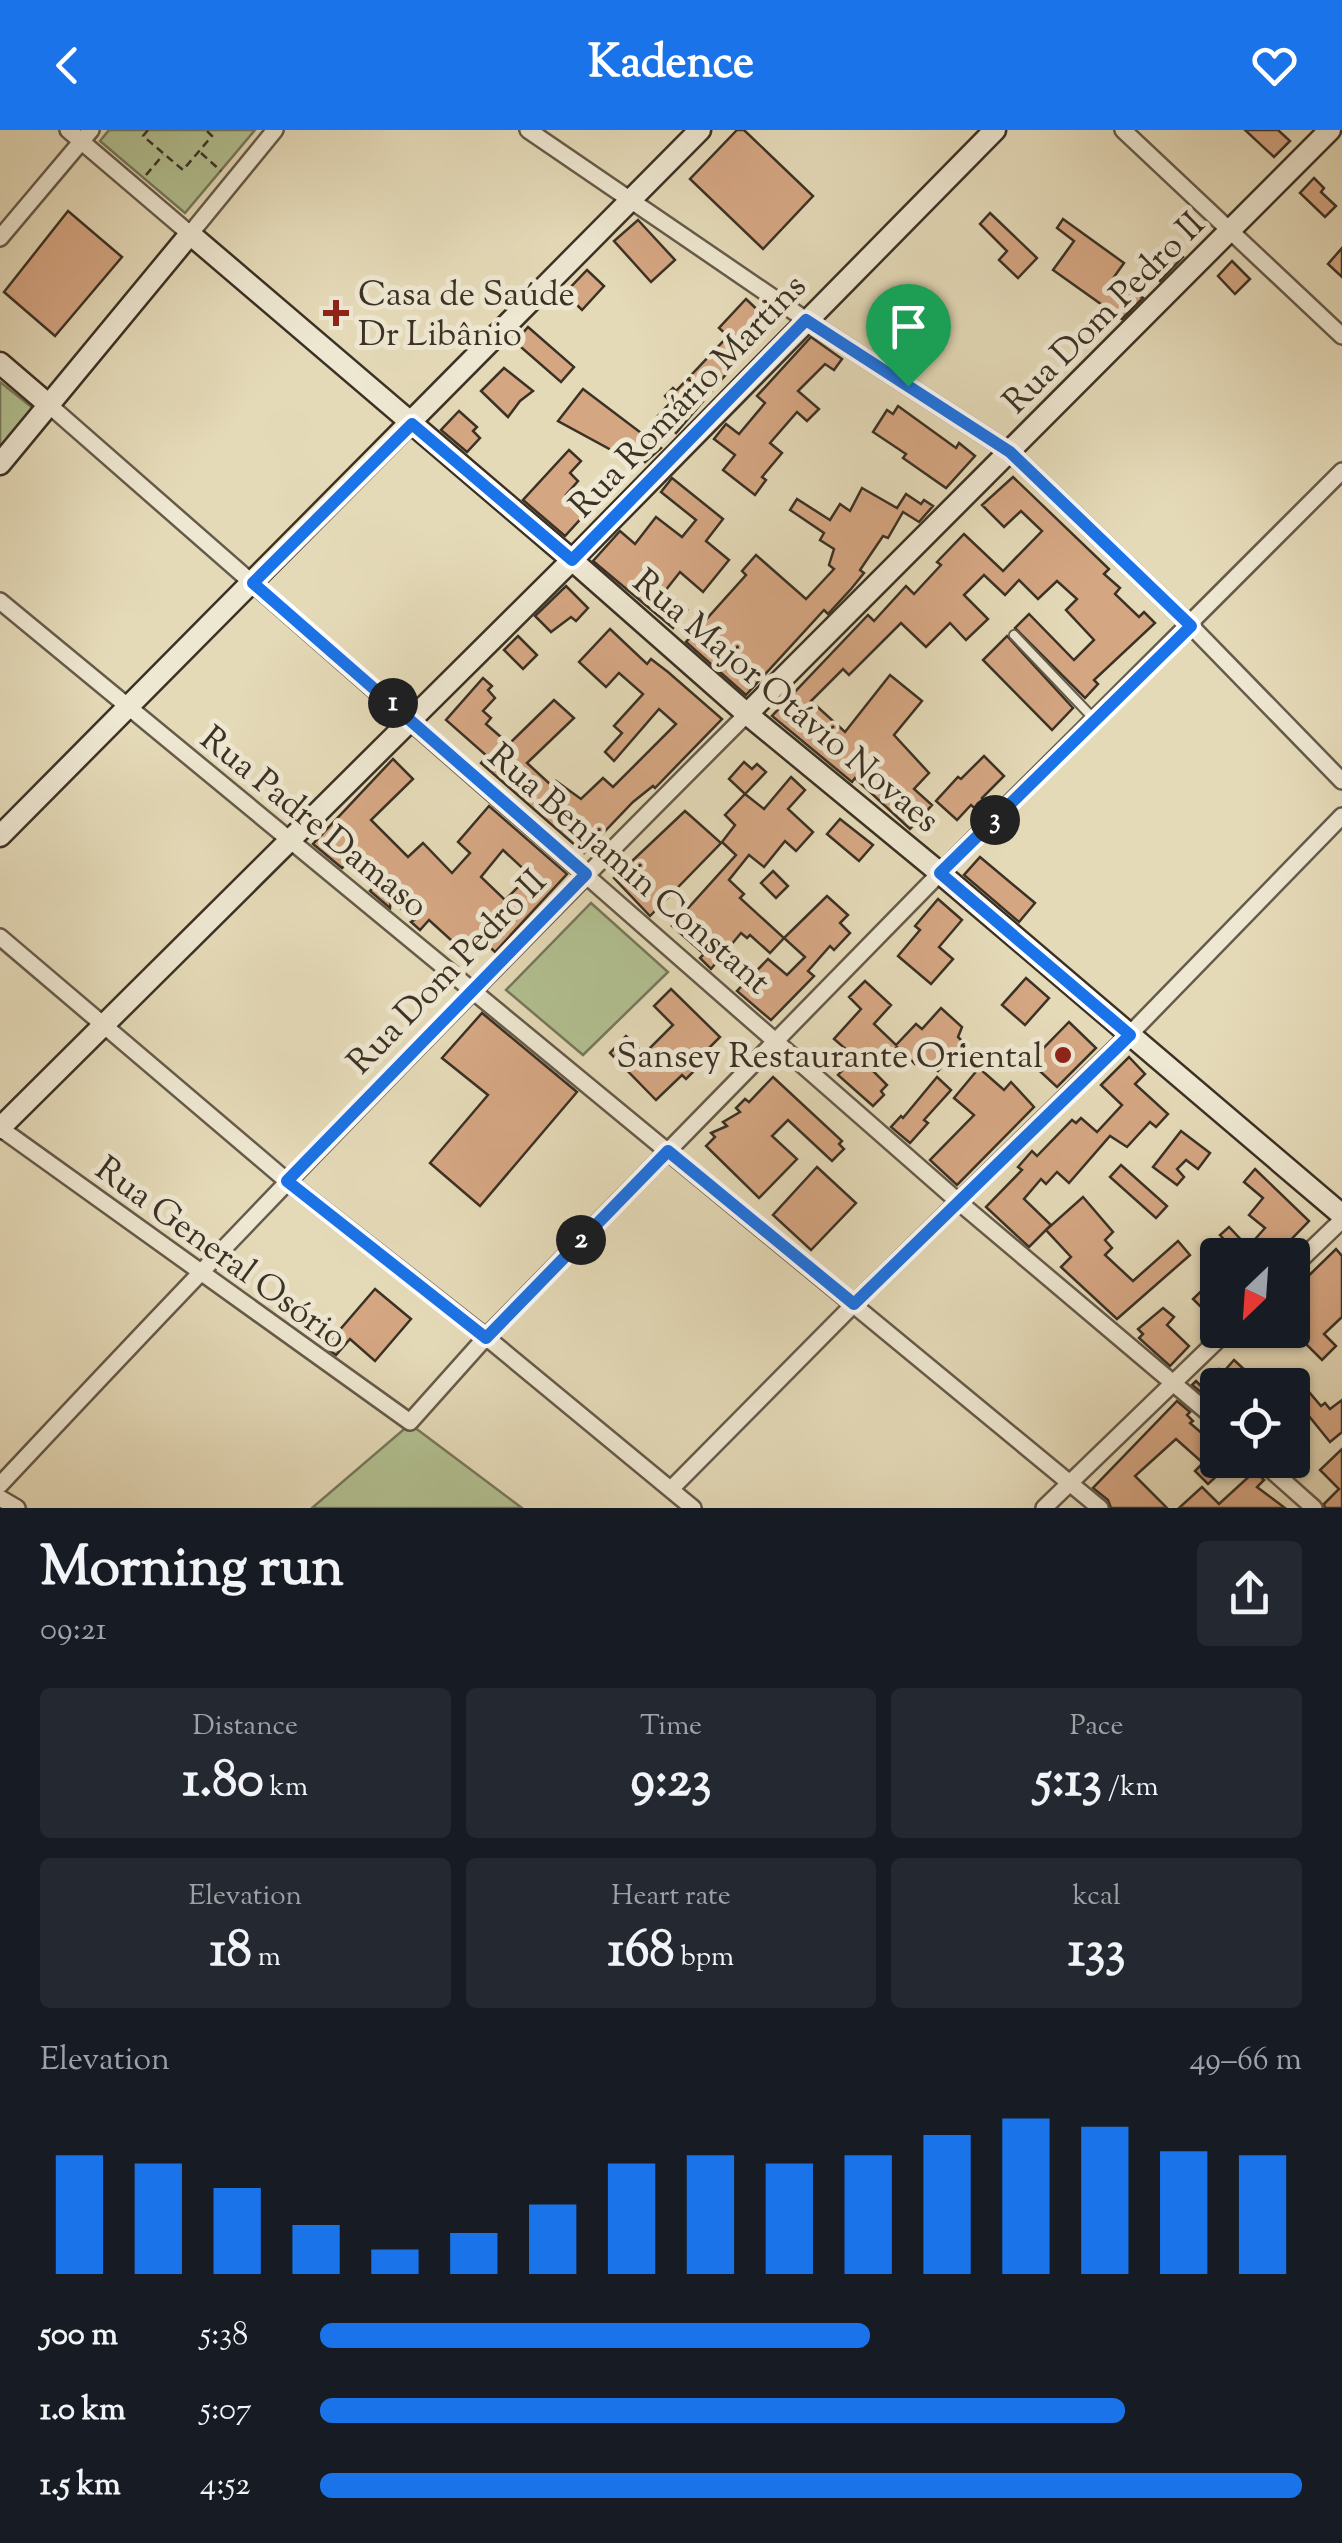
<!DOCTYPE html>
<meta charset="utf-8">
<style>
:root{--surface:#171b24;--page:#242831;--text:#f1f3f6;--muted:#9ea1a6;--accent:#1a73e8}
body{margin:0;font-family:"Sorts Mill Goudy",serif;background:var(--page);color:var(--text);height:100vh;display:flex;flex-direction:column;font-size:38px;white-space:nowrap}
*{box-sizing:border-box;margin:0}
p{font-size:32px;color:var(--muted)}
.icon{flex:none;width:55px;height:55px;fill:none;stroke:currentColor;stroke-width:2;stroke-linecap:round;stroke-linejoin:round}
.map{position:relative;height:1378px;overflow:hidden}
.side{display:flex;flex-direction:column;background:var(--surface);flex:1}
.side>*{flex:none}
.needle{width:65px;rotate:205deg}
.tools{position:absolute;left:1200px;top:1108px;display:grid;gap:20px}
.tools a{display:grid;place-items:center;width:110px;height:110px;border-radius:10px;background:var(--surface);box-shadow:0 2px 8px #0004;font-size:50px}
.pin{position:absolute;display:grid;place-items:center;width:85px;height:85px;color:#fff;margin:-102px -42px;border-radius:50% 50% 50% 0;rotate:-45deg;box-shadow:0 0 10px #0007}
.pin .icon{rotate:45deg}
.km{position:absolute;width:50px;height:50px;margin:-25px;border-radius:50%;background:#222;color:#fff;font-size:28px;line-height:50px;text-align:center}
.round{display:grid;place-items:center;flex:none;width:105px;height:105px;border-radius:10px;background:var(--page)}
.head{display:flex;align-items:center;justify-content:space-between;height:170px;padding:0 40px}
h1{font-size:55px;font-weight:800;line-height:75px}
.metrics{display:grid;grid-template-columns:repeat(3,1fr);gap:15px;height:170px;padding:10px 40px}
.metrics div{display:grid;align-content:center;border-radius:10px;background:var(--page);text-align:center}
.metrics b{font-size:50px;font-weight:800}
.metrics small{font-size:28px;font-weight:400}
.metrics p{font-size:28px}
.chart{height:280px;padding:20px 40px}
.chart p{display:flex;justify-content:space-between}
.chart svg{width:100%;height:180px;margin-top:10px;stroke:var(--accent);stroke-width:6}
ul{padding:0 40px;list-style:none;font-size:32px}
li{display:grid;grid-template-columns:160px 120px 1fr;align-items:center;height:75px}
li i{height:25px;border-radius:12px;background:var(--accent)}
header{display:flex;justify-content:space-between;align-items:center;height:130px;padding:0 40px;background:var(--accent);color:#fff;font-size:45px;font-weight:800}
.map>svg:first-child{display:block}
.green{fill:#b2c091;stroke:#76785b;stroke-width:2.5}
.building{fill:#d5a682;stroke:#3b3125;stroke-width:2.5;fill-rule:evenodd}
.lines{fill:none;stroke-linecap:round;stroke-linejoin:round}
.lane-casing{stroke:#665b4a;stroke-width:12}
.street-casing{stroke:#665b4a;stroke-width:20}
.secondary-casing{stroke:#3b3125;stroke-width:25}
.path{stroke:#3b3125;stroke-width:2.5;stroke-dasharray:8 5;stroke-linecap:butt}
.lane{stroke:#eee7d1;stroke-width:8}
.street{stroke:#eee7d1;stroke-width:15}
.secondary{stroke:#eee7d1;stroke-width:20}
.route-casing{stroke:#fff;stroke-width:20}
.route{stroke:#1a73e8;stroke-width:12}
.poi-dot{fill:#8f2418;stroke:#eee7d1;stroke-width:4}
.labels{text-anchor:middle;stroke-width:10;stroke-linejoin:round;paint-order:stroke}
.poi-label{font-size:35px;fill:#3b3125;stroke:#eee7d1;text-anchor:start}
.street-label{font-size:35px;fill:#3b3125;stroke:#eee7d1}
</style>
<header><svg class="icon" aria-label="back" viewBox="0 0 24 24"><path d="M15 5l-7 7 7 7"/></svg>Kadence<svg class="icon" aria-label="heart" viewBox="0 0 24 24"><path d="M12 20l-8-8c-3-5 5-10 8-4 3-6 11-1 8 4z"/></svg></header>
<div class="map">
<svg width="1342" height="1378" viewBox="0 0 1342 1378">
<rect width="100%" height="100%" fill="#e5dab8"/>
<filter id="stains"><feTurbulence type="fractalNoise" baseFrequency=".002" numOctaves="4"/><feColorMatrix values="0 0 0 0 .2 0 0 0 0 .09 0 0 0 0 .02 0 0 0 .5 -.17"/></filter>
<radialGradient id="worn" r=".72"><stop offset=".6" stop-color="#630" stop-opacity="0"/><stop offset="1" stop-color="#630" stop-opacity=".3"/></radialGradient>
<g class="green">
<polygon points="109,0 255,0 185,83 100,11"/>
<polygon points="0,252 34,279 0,324"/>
<polygon points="591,773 668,842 583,925 506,860"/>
<polygon points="410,1294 522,1378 312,1378"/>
</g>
<g class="building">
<polygon points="737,0 744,0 813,66 763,119 690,49"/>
<polygon points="1245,0 1278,0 1290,11 1274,27"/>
<polygon points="1314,48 1324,58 1321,62 1336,76 1325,87 1300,63"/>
<polygon points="68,81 122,127 55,206 4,162"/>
<polygon points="990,83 1037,128 1018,148 999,130 1007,121 980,94"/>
<polygon points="1063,89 1124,133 1114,147 1143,168 1122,189 1053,140 1074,111 1057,98"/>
<polygon points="638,90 675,130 651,152 614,111"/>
<polygon points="1169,114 1183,127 1160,151 1146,138"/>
<polygon points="1342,118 1342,147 1328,134"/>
<polygon points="1232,131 1250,149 1235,164 1218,146"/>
<polygon points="587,140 604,156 582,180 565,163"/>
<polygon points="746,169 764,186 758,192 762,202 676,303 657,287 671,272 665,266 673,258 676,261 728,206 719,198"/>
<polygon points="528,197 574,237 561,252 515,212"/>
<polygon points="811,207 842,229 834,240 825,234 798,261 819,279 807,291 797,282 770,313 782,323 762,347 766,350 755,365 723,340 735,325 714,309 726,294 739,304 765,273 757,266"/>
<polygon points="504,238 533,261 520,271 508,287 481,261"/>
<polygon points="583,259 661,318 645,332 633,322 626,328 558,291"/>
<polygon points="898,276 956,318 959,313 975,326 946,358 903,328 906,324 873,302 887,280 893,284"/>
<polygon points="459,281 477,297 473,301 480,308 467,322 441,300"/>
<polygon points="569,320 581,331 570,343 578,351 566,365 586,383 565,406 523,370"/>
<polygon points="1013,347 1109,439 1104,444 1120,458 1115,464 1139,487 1144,482 1155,493 1094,550 1098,554 1085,568 1015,498 1029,484 1074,530 1094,510 1066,480 1077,469 1057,451 1038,469 1019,450 1005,465 984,445 964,465 988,489 966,510 950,493 926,517 901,493 849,545 843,539 811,571 845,602 890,545 922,571 894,605 929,643 914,659 932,675 910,699 855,648 852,652 772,586 868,485 874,491 906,456 914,464 941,435 937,432 964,404 1003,441 1042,401 1021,381 1004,397 982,375"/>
<polygon points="672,348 723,389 706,411 729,430 703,462 680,442 665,461 687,480 673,498 593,431 620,401 635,414 656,387 682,407 696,390 661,362"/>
<polygon points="862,358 897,378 906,364 921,374 924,370 933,376 919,392 903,382 888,408 883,406 860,440 864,443 851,459 828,484 824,480 746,565 686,512 746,445 742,441 756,425 806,469 834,439 829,435 834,419 820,410 824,403 790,380 797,369 830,390 840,374 850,381"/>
<polygon points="566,456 588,478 576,491 571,487 551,502 535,486"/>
<polygon points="610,499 647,534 651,529 668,542 722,589 655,658 653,656 633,672 584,723 481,633 487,626 446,590 483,548 492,556 488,560 495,568 483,581 491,588 486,594 509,614 554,570 574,588 527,633 552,656 556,651 581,669 603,648 613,657 676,594 659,579 614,631 605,622 622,603 614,596 643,564 619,543 606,557 579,532"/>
<polygon points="518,506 537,525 523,539 504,520"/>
<polygon points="1007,506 1073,578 1052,600 983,530"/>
<polygon points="984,626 1004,646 982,668 987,673 979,682 971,675 957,690 936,671 958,647 961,649"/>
<path d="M393,629L413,649L371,690L408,727L423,713L452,743L470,723L458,712L489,676L567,744L495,822L477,805L462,820L429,790L420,800L411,792L414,790L391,770L390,778L370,761L383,747L358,723L342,738L313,714ZM503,720L530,745L505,770L481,747Z"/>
<polygon points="744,632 752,639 757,634 766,642 745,664 729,649"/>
<polygon points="791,647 805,660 788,679 813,702 796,721 785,711 764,737 749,725 729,750 744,764 740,768 784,808 770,823 750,805 747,808 741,803 711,839 700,828 704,824 672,796 736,725 722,712 735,695 725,685 745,664 764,679"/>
<polygon points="685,681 721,713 650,786 614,748"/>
<polygon points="840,689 873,715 859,731 827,704"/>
<polygon points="980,727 1035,773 1019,792 964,745"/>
<polygon points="773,741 788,756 776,768 761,753"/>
<polygon points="827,766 848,785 840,793 850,803 834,820 830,816 808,841 814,846 771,890 737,861 768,829 787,845 805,827 784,808"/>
<polygon points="938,769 962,790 939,817 953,829 931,854 898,826 920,800 915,796"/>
<polygon points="1026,848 1049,868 1025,895 1002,875"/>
<polygon points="865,851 891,875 874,894 896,915 916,894 922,899 941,878 962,897 958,907 964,913 938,941 922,926 915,934 897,917 874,942 887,955 881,961 884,965 873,976 838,945 855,927 834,909 861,879 849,867"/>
<polygon points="671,859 720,907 696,931 700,935 686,949 682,945 656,970 610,923 626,906 644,924 673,895 654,876"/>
<polygon points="482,883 577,962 480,1076 430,1033 488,965 442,928"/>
<polygon points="1069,892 1096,918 1057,957 1030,932"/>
<polygon points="1129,927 1145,944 1135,954 1168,984 1156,997 1150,992 1127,1017 1110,1006 1069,1053 1057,1042 1046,1054 1041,1049 1024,1069 1051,1095 1029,1117 986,1077 1022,1040 1018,1037 1032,1021 1037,1026 1072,990 1076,993 1081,988 1097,1002 1122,975 1101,955"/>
<polygon points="979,938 1004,960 1011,952 1034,977 957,1055 930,1030 974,985 954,968"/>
<polygon points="773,947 842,1011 839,1014 844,1019 832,1031 788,990 772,1006 797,1029 759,1068 706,1016 715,1007 711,1003 727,996 723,992 740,982 736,978 745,969 749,972"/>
<polygon points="937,947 951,960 924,990 928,993 910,1013 891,997 901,986 903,988"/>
<polygon points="1181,1001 1210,1023 1198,1039 1186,1030 1177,1039 1184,1047 1177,1055 1153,1037"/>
<polygon points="1121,1035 1167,1076 1156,1088 1110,1047"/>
<polygon points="817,1037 856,1073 811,1120 773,1085"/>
<polygon points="1255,1039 1309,1091 1276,1125 1231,1125 1224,1118 1228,1114 1220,1105 1229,1097 1248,1117 1265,1098 1249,1085 1263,1068 1244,1052"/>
<polygon points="1083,1067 1113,1102 1105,1110 1112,1118 1105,1125 1133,1151 1178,1111 1190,1125 1117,1189 1061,1137 1071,1127 1046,1100"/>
<polygon points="1336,1119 1342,1126 1342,1187 1324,1204 1336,1216 1322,1230 1299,1207 1290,1216 1274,1200 1292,1200 1292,1162"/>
<polygon points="1218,1145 1218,1194 1193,1169"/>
<polygon points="375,1159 411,1189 375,1231 350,1209 336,1225 325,1217"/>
<polygon points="1163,1178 1174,1187 1167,1195 1189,1216 1170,1236 1139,1208 1143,1204 1138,1199"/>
<polygon points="1234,1230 1261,1255 1218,1255 1218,1276 1192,1255 1196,1251 1201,1256 1218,1240 1218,1248"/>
<polygon points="1292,1242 1321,1276 1325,1273 1330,1279 1342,1270 1342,1302 1330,1312 1308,1285 1292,1297"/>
<polygon points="1177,1271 1190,1282 1187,1285 1193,1291 1190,1293 1218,1317 1218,1330 1234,1330 1208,1354 1195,1341 1203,1333 1176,1309 1135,1346 1167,1378 1111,1378 1108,1370 1093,1358"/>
<polygon points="1342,1319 1342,1378 1325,1378 1324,1374 1339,1359 1320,1340"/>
<polygon points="1255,1341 1264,1350 1257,1357 1285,1378 1179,1378 1202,1357 1219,1374"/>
</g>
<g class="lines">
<g class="lane-casing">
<polyline id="lane" points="1014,505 1095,590"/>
</g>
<g class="street-casing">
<g id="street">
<polyline points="68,0 190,104 275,0"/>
<polyline points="528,0 806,190 1010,322 1191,496 1342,651"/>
<polyline points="1123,0 1342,206"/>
<polyline points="0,108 91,0"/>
<polyline points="49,275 960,1073 1218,1291"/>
<polyline points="0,471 1100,1378"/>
<polyline points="0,807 287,1051 486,1207 693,1378"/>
<polyline points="0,998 410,1292 486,1207 940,743 1342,341"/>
<polyline points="1292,1138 1342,1090"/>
<polyline points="1260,1330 1314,1378"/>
<path d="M0,1355C245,1093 494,837 747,584"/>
<polyline points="671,1359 854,1174 1129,905 1342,686"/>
<polyline points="0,1368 17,1378"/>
<polyline points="1044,1378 1228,1200"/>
</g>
</g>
<g class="secondary-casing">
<g id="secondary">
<polyline points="0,233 49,275"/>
<polyline points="0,334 190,104 572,430 747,584 940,743 1342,1085"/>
<polyline points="747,584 1330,0"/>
<polyline points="0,706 700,0"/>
<polyline points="0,998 572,430 995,0"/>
</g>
</g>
<g class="path">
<polyline points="148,0 143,6 183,40 212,6 206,0"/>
<polyline points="201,23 221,41"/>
<polyline points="146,45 163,25"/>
</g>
<use href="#lane" class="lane"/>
<use href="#street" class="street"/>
<use href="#secondary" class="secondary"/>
</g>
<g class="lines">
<g class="route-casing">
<polygon id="route" points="806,190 1010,322 1191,496 940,743 1130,905 854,1174 668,1021 486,1208 287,1051 586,744 253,453 412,294 572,430"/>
</g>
<use href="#route" class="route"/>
</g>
<g class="poi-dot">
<path d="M331 168h10v10h10v10h-10v10h-10v-10h-10v-10h10z"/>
<circle cx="1063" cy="925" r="10"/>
</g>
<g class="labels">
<g class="poi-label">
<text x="358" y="175">Casa de Saúde<tspan x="358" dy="40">Dr Libânio</tspan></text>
<text x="1043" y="937" text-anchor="end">Sansey Restaurante Oriental</text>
</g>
<g class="street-label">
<text transform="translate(1103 182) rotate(-45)" y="12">Rua Dom Pedro II</text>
<text transform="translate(687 265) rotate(-46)" y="12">Rua Romário Martins</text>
<text transform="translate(787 570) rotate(40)" y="12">Rua Major Otávio Novaes</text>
<text transform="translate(315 691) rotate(39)" y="12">Rua Padre Damaso</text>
<text transform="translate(630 738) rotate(41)" y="12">Rua Benjamin Constant</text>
<text transform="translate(446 841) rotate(-46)" y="12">Rua Dom Pedro II</text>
<text transform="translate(222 1122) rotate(36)" y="12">Rua General Osório</text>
</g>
</g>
<rect width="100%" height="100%" filter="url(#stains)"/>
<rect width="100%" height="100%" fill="url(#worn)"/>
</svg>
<div class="tools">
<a><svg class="needle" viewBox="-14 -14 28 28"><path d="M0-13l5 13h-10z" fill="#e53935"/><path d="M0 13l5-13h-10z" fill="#9ea1a6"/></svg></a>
<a><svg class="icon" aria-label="locate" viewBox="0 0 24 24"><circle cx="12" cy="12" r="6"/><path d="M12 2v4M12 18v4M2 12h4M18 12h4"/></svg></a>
</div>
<div class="pin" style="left:908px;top:256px;background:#1e9e55"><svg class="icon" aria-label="arrive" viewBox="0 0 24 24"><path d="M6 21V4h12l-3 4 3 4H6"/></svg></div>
<b class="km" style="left:393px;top:573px">1</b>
<b class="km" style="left:581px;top:1110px">2</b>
<b class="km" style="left:995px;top:690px">3</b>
</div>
<section class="side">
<div class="head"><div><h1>Morning run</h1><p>09:21</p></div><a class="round"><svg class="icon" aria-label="share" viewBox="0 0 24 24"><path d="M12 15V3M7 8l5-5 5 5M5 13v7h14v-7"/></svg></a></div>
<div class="metrics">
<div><p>Distance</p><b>1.80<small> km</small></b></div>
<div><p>Time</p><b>9:23</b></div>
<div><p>Pace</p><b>5:13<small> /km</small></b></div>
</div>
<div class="metrics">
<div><p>Elevation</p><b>18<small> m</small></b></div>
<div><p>Heart rate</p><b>168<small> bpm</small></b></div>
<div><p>kcal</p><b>133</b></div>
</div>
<div class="chart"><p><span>Elevation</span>49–66 m</p>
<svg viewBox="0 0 160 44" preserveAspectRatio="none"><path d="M5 44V15M15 44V17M25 44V23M35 44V32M45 44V38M55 44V34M65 44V27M75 44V17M85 44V15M95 44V17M105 44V15M115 44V10M125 44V6M135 44V8M145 44V14M155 44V15"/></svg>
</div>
<ul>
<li><b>500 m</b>5:38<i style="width:56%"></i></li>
<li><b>1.0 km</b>5:07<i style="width:82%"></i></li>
<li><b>1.5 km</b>4:52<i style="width:100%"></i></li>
</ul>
</section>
